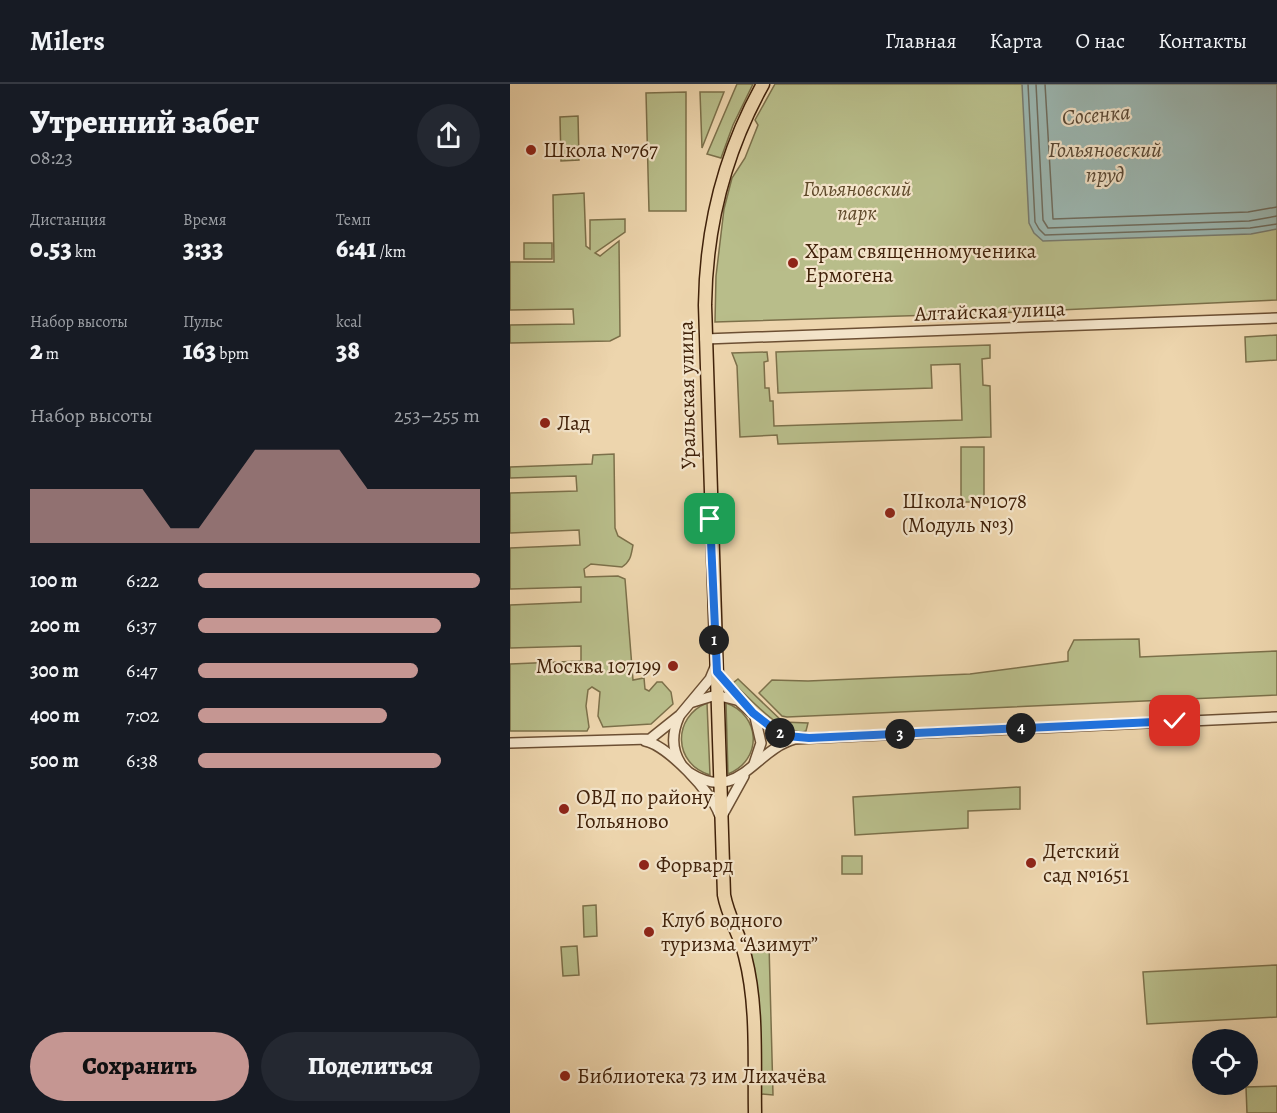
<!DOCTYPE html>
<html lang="ru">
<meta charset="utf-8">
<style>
:root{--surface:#171b24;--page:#242831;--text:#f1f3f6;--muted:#9ea1a6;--line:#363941;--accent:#c59692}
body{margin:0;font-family:Alegreya,serif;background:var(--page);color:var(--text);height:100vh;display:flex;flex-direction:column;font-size:22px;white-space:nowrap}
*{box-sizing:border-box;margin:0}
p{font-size:20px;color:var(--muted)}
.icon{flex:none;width:33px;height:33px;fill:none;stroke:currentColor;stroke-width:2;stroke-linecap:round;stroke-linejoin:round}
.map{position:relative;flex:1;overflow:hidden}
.side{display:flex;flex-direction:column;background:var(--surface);width:510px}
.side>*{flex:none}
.buttons{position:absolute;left:682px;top:945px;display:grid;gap:12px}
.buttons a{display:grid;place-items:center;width:66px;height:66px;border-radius:50%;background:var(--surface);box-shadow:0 6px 24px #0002;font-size:30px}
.pin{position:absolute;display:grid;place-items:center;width:51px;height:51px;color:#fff;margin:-26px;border-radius:12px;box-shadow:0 3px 9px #0006}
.km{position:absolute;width:30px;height:30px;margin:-15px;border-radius:50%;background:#222;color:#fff;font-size:16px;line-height:30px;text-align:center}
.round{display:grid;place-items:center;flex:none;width:63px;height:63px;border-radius:32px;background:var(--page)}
.head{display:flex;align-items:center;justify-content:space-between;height:102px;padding:0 30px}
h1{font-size:33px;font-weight:800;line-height:45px}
.figures{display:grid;grid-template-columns:repeat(3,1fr);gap:9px;height:102px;padding:6px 30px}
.figures div{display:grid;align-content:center}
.figures b{font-size:26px;font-weight:800}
.figures small{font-size:16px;font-weight:400}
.figures p{font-size:16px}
.chart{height:168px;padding:12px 30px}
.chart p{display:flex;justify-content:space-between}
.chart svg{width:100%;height:108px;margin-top:6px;fill:var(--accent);opacity:.7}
.action{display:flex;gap:12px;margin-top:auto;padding:12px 30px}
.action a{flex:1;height:69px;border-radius:36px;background:var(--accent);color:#111;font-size:24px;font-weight:800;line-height:69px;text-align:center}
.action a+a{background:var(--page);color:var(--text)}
ul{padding:0 30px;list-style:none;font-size:20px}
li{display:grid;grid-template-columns:96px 72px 1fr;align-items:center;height:45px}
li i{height:15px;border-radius:8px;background:var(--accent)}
header{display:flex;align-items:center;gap:36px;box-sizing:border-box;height:84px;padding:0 30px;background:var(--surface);border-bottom:2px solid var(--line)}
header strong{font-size:28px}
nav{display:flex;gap:33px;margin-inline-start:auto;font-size:21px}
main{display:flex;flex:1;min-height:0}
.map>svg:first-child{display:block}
.green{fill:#b8bd8a;stroke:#7c704a;stroke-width:1.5}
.water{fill:#9bb7b2;stroke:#777b6f;stroke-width:1.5}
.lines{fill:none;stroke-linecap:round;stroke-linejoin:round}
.shore{stroke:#6e6c5e;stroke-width:1.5}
.minor-casing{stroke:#6c4f33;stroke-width:12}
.major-casing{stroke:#41220a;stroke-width:15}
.minor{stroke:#f3e4ca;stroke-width:9}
.major{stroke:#edd5ad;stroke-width:12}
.route-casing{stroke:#fff;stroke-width:12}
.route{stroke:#1a73e8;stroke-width:8}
.poi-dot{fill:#8f2418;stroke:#f3e4ca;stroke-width:2}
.labels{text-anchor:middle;stroke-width:4.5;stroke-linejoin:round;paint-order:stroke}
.poi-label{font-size:21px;fill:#41220a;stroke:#f3e4ca;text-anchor:start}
.park-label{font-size:21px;font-style:italic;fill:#5f492a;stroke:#f3e4ca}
.street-label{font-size:21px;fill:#41220a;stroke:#f3e4ca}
.water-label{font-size:22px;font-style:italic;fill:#584734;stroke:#f3e4ca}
</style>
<header>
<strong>Milers</strong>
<nav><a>Главная</a><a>Карта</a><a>О нас</a><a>Контакты</a></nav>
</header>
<main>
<section class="side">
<div class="head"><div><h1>Утренний забег</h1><p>08:23</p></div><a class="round"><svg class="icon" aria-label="share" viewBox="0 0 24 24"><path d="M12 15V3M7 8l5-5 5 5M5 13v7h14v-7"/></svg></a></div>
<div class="figures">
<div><p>Дистанция</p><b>0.53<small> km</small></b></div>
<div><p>Время</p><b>3:33</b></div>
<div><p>Темп</p><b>6:41<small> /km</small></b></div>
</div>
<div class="figures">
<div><p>Набор высоты</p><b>2<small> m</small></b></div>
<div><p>Пульс</p><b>163<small> bpm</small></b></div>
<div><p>kcal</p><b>38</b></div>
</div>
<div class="chart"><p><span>Набор высоты</span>253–255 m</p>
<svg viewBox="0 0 160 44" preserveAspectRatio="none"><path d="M0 44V22L10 22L20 22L30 22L40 22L50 38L60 38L70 22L80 6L90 6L100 6L110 6L120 22L130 22L140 22L150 22L160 22V44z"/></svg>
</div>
<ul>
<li><b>100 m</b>6:22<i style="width:100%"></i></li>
<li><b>200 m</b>6:37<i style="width:86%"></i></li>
<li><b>300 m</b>6:47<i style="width:78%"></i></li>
<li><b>400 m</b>7:02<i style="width:67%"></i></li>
<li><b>500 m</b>6:38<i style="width:86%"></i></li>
</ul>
<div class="action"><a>Сохранить</a><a>Поделиться</a></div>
</section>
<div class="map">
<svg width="767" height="1029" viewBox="0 0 767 1029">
<rect width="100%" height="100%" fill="#edd5ad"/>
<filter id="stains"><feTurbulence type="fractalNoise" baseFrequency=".00333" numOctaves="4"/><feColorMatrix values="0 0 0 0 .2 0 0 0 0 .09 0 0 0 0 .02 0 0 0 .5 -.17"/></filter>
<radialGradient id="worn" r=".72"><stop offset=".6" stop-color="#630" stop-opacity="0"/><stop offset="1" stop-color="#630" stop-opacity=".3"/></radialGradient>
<g class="green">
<polygon points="227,0 243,0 223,41 211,74 197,70"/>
<polygon points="265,0 767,0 767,216 485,229 205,238 206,192 214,125 222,94 235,74 248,41 245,36"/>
<polygon points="176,8 176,127 139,127 136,9"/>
<polygon points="190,8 214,8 192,64"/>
<polygon points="68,32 69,76 51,77 50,33"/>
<polygon points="74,109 76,162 80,165 80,136 115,135 115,148 85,169 90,172 109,157 110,252 100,257 0,259 0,241 64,240 63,225 0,226 0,178 44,178 43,111"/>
<rect x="14" y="159" width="28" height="16"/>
<polygon points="767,251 767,276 736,278 735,253"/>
<polygon points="480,261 480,274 472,275 473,301 480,302 481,353 268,360 267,351 230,353 227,282 222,269 257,268 258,277 254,278 255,304 259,304 260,317 263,317 264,342 452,336 450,280 421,281 422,304 268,309 266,268"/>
<rect x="451" y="363" width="23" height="55"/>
<path d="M104,370L105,444L108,452L123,461C121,471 121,477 112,483L81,480L74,485L75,493L108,492L115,495L123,596L134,594L135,605L139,607L147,598H152L161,608L163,620L141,640L93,643L88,632L90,608L82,603L78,606L76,622L79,643L77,647H0V580L71,577V562L0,564V521L71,518V503L0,505V464L70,461L69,446L0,449V409L67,407L66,392L0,394V383L82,380L83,371Z"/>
<polygon points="629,555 630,573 767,567 767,611 277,633 272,632 249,609 262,596 298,597 460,590 558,577 558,568 564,556"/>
<path d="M228,595L273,638L298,639L296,647C274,655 239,613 223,599Z"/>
<path d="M197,619L200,691C163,680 162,633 197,619Z"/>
<path d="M216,619C251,631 253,676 218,690Z"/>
<polygon points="510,703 510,725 458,727 458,744 345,751 343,713"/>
<rect x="332" y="772" width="20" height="18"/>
<polygon points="86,821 87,852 74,853 73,822"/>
<polygon points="259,860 263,1011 251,1010 240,870 247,861"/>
<polygon points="67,862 69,891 53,892 51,863"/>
<polygon points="767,881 767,933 637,940 633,888"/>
<polygon points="767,1002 767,1029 737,1029 736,1003"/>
</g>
<polygon class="water" points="512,0 767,0 767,145 741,150 533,157 524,149 519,139"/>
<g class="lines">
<g class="shore">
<polyline points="518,0 525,138 529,145 535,151 740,144 767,140"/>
<polyline points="526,0 533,136 538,144 739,137 767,132"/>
<polyline points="535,0 543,135 738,128 767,123"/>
</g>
<g class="minor-casing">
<g id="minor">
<polyline points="195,255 767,234"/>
<path d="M207,589C220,613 260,650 288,653"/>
<polyline points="183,618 206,611 230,617"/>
<path d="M169,633C162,649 161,665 171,680"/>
<path d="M135,657C157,661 202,709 209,730"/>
<polyline points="0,659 140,655 170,631 200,595 205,583"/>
<polyline points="244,680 251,659 245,633"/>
<path d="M180,689C229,720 244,666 285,655L767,633"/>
<polyline points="213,730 234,692"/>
</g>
</g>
<g class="major-casing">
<path id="major" d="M245,1029C244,978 248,922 235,872C230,851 218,833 214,811L195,221C196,143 215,68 253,0"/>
</g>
<use href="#minor" class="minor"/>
<use href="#major" class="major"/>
</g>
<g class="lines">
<g class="route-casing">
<polyline id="route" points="200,435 207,588 243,629 261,643 277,652 299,654 665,637"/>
</g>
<use href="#route" class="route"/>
</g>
<g class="poi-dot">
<circle cx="21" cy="66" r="6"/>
<circle cx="283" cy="179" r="6"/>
<circle cx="35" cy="339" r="6"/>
<circle cx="380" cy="429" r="6"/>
<circle cx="163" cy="582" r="6"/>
<circle cx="54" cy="725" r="6"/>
<circle cx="521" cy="779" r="6"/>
<circle cx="134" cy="781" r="6"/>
<circle cx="139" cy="848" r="6"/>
<circle cx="55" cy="992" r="6"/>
</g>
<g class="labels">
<g class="poi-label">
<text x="33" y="73">Школа №767</text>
<text x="295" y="174">Храм священномученика<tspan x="295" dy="24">Ермогена</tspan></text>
<text x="47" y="346">Лад</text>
<text x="392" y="424">Школа №1078<tspan x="392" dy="24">(Модуль №3)</tspan></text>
<text x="151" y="589" text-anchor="end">Москва 107199</text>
<text x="66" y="720">ОВД по району<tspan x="66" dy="24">Гольяново</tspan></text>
<text x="533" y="774">Детский<tspan x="533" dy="24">сад №1651</tspan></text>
<text x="146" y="788">Форвард</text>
<text x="151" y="843">Клуб водного<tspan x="151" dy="24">туризма “Азимут”</tspan></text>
<text x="67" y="999">Библиотека 73 им Лихачёва</text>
</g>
<g class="park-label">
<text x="347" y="112">Гольяновcкий<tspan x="347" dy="24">парк</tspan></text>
</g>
<g class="street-label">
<text transform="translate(480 227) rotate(-2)" y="7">Алтайская улица</text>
<text transform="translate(177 311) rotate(-91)" y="7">Уральская улица</text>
</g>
<g class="water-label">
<text transform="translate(586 30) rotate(-5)" y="8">Сосенка</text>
<text x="595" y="73">Гольяновский<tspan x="595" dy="25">пруд</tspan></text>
</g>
</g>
<rect width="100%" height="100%" filter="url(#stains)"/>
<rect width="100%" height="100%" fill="url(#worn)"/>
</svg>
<div class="buttons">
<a><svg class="icon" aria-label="locate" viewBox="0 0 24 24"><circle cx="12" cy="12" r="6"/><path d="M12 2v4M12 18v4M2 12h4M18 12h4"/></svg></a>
</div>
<div class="pin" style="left:200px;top:435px;background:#1e9e55"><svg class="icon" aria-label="arrive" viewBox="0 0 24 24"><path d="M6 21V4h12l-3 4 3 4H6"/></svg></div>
<div class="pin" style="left:665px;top:637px;background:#d93025"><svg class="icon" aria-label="check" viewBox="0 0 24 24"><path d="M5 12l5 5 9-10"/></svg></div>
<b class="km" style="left:204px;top:556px">1</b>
<b class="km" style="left:270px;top:649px">2</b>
<b class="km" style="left:390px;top:650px">3</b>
<b class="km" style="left:511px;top:644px">4</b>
</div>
</main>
